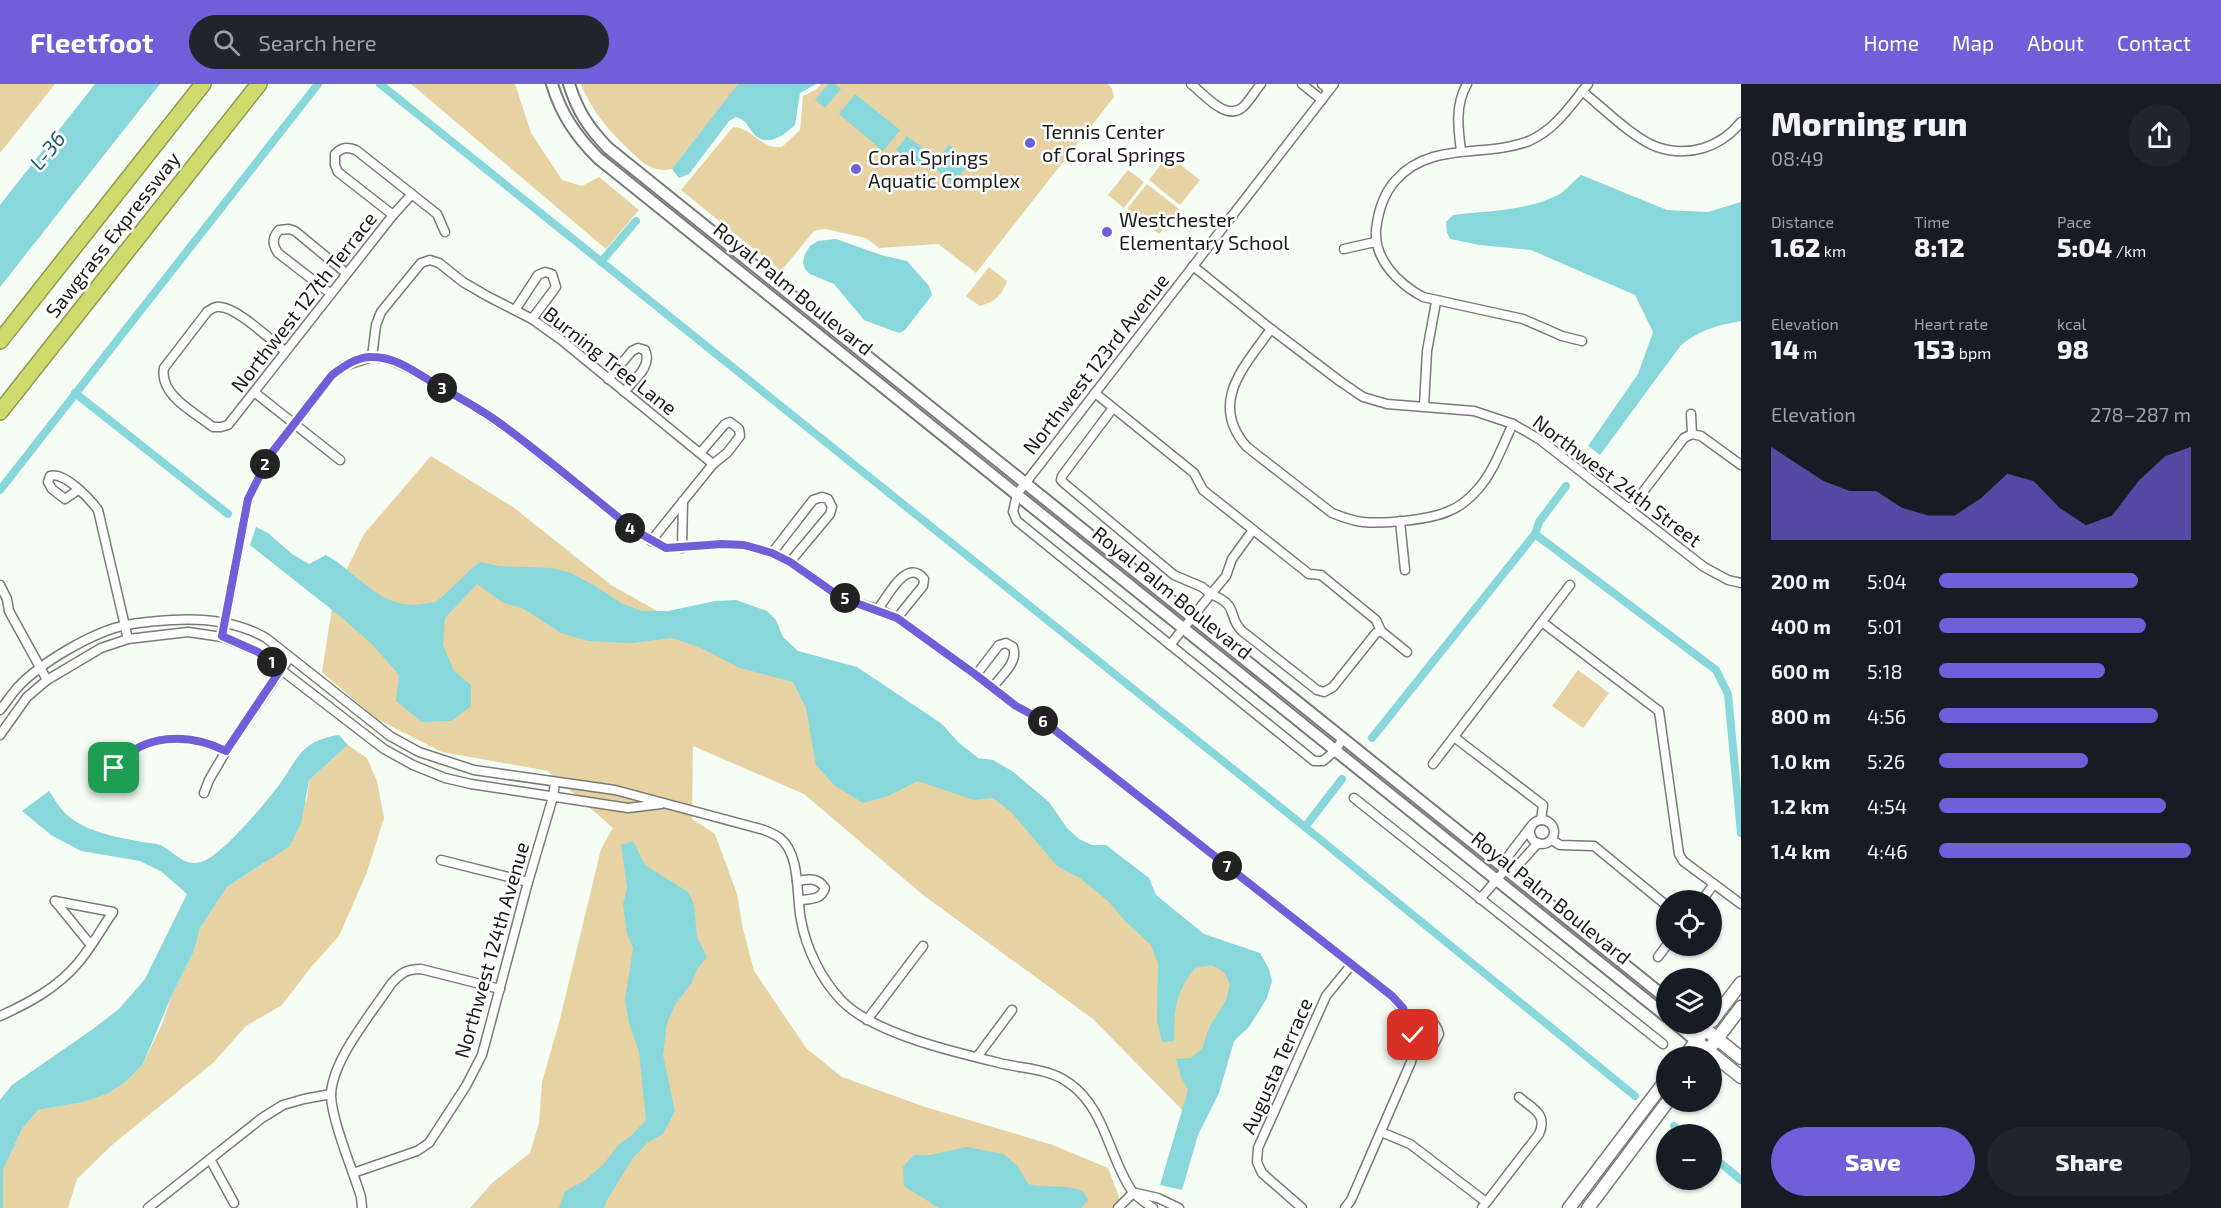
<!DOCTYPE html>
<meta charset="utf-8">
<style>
:root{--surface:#171b24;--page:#20242c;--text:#f1f3f6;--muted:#9ea1a6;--accent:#6f5fd9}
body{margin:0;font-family:"Exo 2",sans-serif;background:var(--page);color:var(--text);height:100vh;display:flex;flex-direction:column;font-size:22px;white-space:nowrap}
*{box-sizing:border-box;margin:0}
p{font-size:20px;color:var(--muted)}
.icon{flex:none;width:33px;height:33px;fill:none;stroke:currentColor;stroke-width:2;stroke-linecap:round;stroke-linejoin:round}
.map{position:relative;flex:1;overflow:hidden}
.drawer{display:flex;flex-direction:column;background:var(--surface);width:480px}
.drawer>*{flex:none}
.controls{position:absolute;left:1656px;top:806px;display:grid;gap:12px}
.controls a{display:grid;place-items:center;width:66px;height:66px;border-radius:50%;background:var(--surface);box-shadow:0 2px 4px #0004;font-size:30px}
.pin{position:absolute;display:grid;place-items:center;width:51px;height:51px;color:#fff;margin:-26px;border-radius:12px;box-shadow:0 3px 9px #0006}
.km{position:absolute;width:30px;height:30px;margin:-15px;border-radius:50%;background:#222;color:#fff;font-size:16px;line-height:30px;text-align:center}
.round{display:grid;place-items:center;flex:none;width:63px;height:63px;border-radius:32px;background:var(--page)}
.summary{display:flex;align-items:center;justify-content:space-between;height:102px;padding:0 30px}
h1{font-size:33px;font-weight:800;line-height:45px}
.figures{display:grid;grid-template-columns:repeat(3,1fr);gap:9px;height:102px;padding:6px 30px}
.figures div{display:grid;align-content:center}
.figures b{font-size:26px;font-weight:800}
.figures small{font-size:16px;font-weight:400}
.figures p{font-size:16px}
.chart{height:168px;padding:12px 30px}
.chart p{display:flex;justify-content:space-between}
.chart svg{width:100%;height:108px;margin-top:6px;fill:var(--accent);opacity:.7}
.cta{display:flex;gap:12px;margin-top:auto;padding:12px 30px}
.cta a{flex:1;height:69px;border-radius:36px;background:var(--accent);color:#fff;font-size:24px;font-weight:800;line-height:69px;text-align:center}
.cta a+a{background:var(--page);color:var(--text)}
ul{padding:0 30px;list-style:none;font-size:20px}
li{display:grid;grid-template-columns:96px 72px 1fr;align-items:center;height:45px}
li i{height:15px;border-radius:8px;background:var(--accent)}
header{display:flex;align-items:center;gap:36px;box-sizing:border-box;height:84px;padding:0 30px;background:var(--accent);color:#fff}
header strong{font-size:28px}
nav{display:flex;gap:33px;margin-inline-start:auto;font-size:21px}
.search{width:420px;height:54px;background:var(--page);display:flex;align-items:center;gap:15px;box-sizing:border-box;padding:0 21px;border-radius:33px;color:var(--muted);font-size:22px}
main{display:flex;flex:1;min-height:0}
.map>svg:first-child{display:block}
.green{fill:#e7d2a3}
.water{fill:#87d7db}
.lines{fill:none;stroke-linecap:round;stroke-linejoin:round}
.canal{stroke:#87d7db;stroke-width:8}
.minor-casing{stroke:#777d76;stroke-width:11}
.tertiary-casing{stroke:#777d76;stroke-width:14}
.secondary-casing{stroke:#777d76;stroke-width:15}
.motorway-casing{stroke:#8f9950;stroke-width:18}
.minor{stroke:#fff;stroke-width:8}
.tertiary{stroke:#fff;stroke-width:10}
.secondary{stroke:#fff;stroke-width:12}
.motorway{stroke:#cfdc6d;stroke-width:15}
.route-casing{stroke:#fff;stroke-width:12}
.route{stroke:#6f5fd9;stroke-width:8}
.poi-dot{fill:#6f5fd9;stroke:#fff;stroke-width:2}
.labels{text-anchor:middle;stroke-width:5;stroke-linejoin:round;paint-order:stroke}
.poi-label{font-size:20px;fill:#191c19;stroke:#fff;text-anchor:start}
.street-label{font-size:20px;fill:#191c19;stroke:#fff}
.water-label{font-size:21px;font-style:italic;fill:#1a5e61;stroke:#fff}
</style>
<header>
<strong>Fleetfoot</strong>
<div class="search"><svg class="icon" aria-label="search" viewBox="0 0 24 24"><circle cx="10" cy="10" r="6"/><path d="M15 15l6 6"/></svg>Search here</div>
<nav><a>Home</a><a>Map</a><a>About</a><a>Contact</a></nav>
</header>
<main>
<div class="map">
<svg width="1741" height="1124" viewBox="0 0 1741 1124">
<rect width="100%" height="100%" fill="#f5fdf4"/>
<g class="green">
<polygon points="0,0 55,0 0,69"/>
<polygon points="411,0 515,0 531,49 562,96 582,102 599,93 639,126 606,165"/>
<path d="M581,0H739L672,85C662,88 651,84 642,78C616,54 594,33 581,0Z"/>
<path d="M821,0H1108L1112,5L1114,13L976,189L938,160L879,164L866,154L825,145L814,147L781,187L681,106L733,43C752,43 759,65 782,63L800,46L803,12L817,5Z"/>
<polygon points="1168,71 1200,96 1180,121 1149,96"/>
<polygon points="1128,86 1144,98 1124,124 1108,111"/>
<polygon points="1147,100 1179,125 1159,150 1127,125"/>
<path d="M989,183L1007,197C1001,213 995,217 980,222L966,212Z"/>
<polygon points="431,372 513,423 611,501 675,537 882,615 1245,901 1190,1034 1093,935 923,811 804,710 693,662 692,735 715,750 737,810 743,845 754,887 807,965 842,993 925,1023 1053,1061 1108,1084 1119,1113 1118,1124 470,1124 492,1099 530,1069 539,1039 542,998 560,935 601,765 613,744 548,687 442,668 375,634 322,588 334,511 364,450"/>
<polygon points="1578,586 1609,609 1583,644 1552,622"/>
<polygon points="348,661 367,674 377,697 384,734 367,788 339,852 312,882 282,921 246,942 214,978 112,1061 77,1095 68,1124 3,1124 3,1086 22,1045 38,1026 82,1018 107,1010 127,997 143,980 163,938 171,913 194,867 200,844 227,803 266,778 307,715 309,696"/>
</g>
<g class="water">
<polygon points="95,0 160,0 0,203 0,121"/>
<path d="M738,0H816L800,9L795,41C784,51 766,65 753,49C747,41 747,37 736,33L729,37L689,90L679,94L672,85Z"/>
<polygon points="828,0 835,0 841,5 825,24 815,16"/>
<polygon points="855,10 900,46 883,67 839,30"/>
<polygon points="907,52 928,68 917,82 896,66"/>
<polygon points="949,61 970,79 953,100 932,82"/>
<path d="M1581,91L1667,126L1708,128L1741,118V237C1715,242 1702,245 1681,261L1600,371L1588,362L1638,290L1653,248L1635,211L1531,166L1480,161L1450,155L1447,148L1446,138L1453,131C1487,127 1529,127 1560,110C1567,105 1574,97 1581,91Z"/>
<polygon points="836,155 881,171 907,177 929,202 932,211 905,246 899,249 864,236 834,200 810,190 805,185 803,178 805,170 810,162 818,157"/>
<path d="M256,443L268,449L292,470L309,480L326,471C358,488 381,527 422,520C426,519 431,519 435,518C445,513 467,487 480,478L499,482L552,484L571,489L597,503L621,519L642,527H668L715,517L736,516L767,527L776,536L783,553L798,567L857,583L942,640L958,658L978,674L993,676L1012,687L1049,718L1067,744L1079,755L1092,761H1106L1149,794L1156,811L1204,850L1260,869L1269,885L1272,897L1267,914L1249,943L1234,957L1219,1009L1198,1051L1182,1106L1160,1101L1188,1006L1181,993L1176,975L1191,974L1202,965L1209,944L1226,916L1230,900L1224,888L1212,881L1195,884C1175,909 1174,926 1174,957L1162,958L1157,937L1158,880L1151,861L1124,836L1109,818L1080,794L1057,782L1011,728L993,714L974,716L918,697L888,712L863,719L834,701L816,681L806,624L793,598L740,584L699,563L672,554L632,559L588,557L561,549L524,525L502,518L477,500L445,534L443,561L454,587L471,601V622L451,637L422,638L396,617L399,591L373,561L341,533L250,461Z"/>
<path d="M339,651L348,661L309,696L301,739L290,762L227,803L200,844L194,867L171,913L143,980L127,997L107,1010L83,1018L38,1026L22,1045L3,1086V1124H0V1016L12,1001L93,945L119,925L145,895L187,810L162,788L140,777L81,767L51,751L22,727L49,707C54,714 59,723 65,729C84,748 117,753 142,758C147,759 155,759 160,761C174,767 183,783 201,778C219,774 263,722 276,705C298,677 298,657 339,651Z"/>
<polygon points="633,757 645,781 688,808 694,820 697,853 707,873 697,885 691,900 676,919 667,939 663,971 675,1027 663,1050 647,1059 633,1074 607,1116 604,1124 559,1124 565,1107 584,1097 603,1081 618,1061 632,1051 646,1036 639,968 629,939 625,916 633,864 627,850 623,821 627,803 621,761"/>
<path d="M967,1063L1003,1070L1017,1081L1028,1100C1047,1104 1065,1100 1083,1107L1088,1116L1081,1124H939L904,1102L903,1083L914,1071H930Z"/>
</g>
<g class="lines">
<g class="canal">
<polyline points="380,0 1305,743 1635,1012"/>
<polyline points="601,178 636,137"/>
<polyline points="75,309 228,430"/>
<polyline points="0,406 318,0"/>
<polyline points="1535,450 1539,438 1566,402"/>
<polyline points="1372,654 1535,450 1716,586 1728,610 1741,749"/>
<polyline points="1305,743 1342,695"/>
<polyline points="1674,1042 1684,1050"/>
<polyline points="1712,1072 1741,1096"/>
</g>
<g class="minor-casing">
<g id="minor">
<path d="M1191,0C1204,10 1226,38 1243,23C1250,16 1255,7 1261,0"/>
<polyline points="1302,0 1322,16"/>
<polyline points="1322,0 1329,6"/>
<polyline points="1334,0 1017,410 1013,428 1017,437 1314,677 1323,677 1336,666 1343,654"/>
<path d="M1582,7C1602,23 1634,55 1657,63C1689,74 1721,63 1741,38"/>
<path d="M1461,67C1458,44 1455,21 1467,0"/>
<path d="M393,131L338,88L335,81V70C342,63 347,63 356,66L437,130L445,148"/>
<polyline points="1344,165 1375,158"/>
<polyline points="1193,182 1271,245 1341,298 1363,313 1387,320 1474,327 1513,340 1539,355 1704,483 1728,496 1741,499"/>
<path d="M331,210L278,169C272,160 272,154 279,146L289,145L295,147L346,189"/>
<polyline points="515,226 538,191 545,188 552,190 556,203 532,235"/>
<path d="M1271,245C1244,283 1208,319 1247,363L1332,429C1342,433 1352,437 1363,438C1384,440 1430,436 1449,427C1460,423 1471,413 1478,405C1494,387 1502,362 1513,340"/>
<path d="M1582,257L1562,252L1523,235L1423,213C1399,200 1374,176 1376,146C1378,128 1383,110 1396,96C1430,57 1485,74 1529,57C1555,46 1571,21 1588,0"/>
<path d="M285,267C270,256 238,224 220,223C215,222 211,225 207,228L164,284C159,311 194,328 213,343H221L228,341L393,131L412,110"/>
<polyline points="372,273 376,241 381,228 421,179 430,176 439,179 463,198 487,212 532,235 560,255 713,380"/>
<path d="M608,295L632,267L638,264L645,266C653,282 633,297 624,308"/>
<polyline points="254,308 340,376"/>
<polyline points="1095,309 1194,389 1203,406 1309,490 1321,491 1376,536 1381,547 1407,568"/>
<polyline points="1424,322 1427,267 1436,218"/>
<polyline points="1113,324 1062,392 1061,396 1065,400 1174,491 1202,503 1211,510 1226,492 1232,475 1253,446"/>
<polyline points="1691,330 1692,350"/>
<polyline points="1692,350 1701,352 1741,381"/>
<path d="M78,406L65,415L52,405L48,398L50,392C64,387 90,415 98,426L128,555"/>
<polyline points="1630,425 1684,354 1692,350"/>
<polyline points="1400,437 1405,486"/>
<polyline points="651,457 713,380 727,369 740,352 739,345 730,338 725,340 701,368"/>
<polyline points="682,464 683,417"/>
<polyline points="772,469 813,416 822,413 828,415 832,423 830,430 790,478"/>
<polyline points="0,501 7,515 9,527 47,596"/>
<path d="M878,525C888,512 907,473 924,495L923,502L897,534"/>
<polyline points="1542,538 1659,627 1679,770 1683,777 1741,820"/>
<path d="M222,553L248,415L270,371L332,291L344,282L372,273L388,275L410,285L480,326L512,348L634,446L666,464L722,460L744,461L772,469L790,478L833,508L856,519L878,525L897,534L976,591L1016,622L1042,636L1392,912C1409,931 1418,953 1411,978L1351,1116L1345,1124"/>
<path d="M1170,561L1211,510C1241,523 1226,531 1242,547L1317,606L1324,608L1333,603L1376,549L1381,547"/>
<path d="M976,591L999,561L1006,559L1013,563C1019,578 1001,592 992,604"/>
<path d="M0,626C6,619 11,611 17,604C40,579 94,547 127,541C142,538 158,537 173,536C205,534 238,538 266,554L390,652L419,668L474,686L615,706L764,746C769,748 776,751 780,754C801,771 796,812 801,836C806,864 821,895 841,916C873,950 958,969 1004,980C1026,985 1050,985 1069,999C1106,1025 1108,1072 1132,1107C1137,1114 1146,1119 1153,1124"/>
<polyline points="0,651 27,613 47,596 101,564 128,555 188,548 222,553 258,568 384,665 413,681 445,694 471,700 628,724 661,720"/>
<polyline points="1454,653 1543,721 1541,736"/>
<polyline points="1433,680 1570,501"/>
<path d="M114,684C142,649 188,648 226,667"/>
<polyline points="204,709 209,696 226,667 290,573"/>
<polyline points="1354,714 1663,960"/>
<circle cx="1542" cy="748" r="12"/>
<polyline points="1552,756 1560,761 1594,762 1666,821"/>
<polyline points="441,776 528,798"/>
<polyline points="1506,785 1519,780 1538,759"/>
<path d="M797,797C809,795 817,793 825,804C821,816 811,815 800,816"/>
<polyline points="1480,815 1506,785 1509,771 1532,741"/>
<polyline points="1702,816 1714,800"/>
<polyline points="55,817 90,860"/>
<polyline points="1658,873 1667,861"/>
<path d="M0,932C29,919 57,904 78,879C91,864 101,845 113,828L55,817"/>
<polyline points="867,936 923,862"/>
<path d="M1409,937C1423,935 1435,933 1439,950L1433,962L1426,965H1414"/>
<polyline points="977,973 1012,926"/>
<polyline points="1381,1048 1410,1060 1486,1118"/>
<polyline points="210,1075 234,1119"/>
<polyline points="353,1089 417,1067 429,1059 466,1002 482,971 528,798 553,713 555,698"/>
<polyline points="1136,1109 1158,1114 1179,1124"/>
<polyline points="148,1124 262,1034 283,1021 304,1015 331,1010"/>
<path d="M362,1124L361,1113C353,1087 332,1037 331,1012C331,977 372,929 391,900C401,889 406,885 421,885L500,905"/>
<polyline points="1118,1124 1133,1109"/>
<polyline points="1302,1124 1262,1089 1257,1078 1258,1064 1326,912 1352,880"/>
<path d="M1482,1124L1539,1050C1548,1030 1533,1025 1519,1013"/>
</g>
</g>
<g class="tertiary-casing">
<g id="tertiary">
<path d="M552,0C561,30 576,52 598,74L1666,932"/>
<path d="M569,0C578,28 588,43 608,64L1666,914"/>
<polyline points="1675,939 1696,957"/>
</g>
</g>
<g class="secondary-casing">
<g id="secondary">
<polyline points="1712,937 1741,899"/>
<polyline points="1705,945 1741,974"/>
<polyline points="1696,957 1741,993"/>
<polyline points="1685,972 1700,952"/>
<polyline points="1704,972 1741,923"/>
<polyline points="1569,1124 1666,996"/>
<polyline points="1588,1124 1668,1017"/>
</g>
</g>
<g class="motorway-casing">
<g id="motorway">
<polyline points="0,257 203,0"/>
<polyline points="0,328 259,0"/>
</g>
</g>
<use href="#minor" class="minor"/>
<use href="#tertiary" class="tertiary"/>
<use href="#secondary" class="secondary"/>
<use href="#motorway" class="motorway"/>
</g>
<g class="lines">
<g class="route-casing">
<path id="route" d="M114,684C142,649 188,648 226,667L281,585L258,568L222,552L248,415L270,371L332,291C344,282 358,272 373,273C396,273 417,289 435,300C462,315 489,330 513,349C554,380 594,414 634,446L666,464L722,460L744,461L772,469L790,478L833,508L856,519L897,534L976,591L1016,622L1042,636L1392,912L1403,924L1413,951"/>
</g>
<use href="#route" class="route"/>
</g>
<g class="poi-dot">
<circle cx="1030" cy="59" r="6"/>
<circle cx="856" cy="85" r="6"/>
<circle cx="1107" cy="148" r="6"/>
</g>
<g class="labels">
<g class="poi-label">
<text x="1042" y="55">Tennis Center<tspan x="1042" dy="23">of Coral Springs</tspan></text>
<text x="868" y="81">Coral Springs<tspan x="868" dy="23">Aquatic Complex</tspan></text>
<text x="1119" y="143">Westchester<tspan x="1119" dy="23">Elementary School</tspan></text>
</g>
<g class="street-label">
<text transform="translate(113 151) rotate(-52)" y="7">Sawgrass Expressway</text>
<text transform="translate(793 205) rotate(39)" y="7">Royal Palm Boulevard</text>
<text transform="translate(304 218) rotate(-52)" y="7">Northwest 127th Terrace</text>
<text transform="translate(610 277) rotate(38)" y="7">Burning Tree Lane</text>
<text transform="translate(1096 280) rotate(-52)" y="7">Northwest 123rd Avenue</text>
<text transform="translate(1617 397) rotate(37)" y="7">Northwest 24th Street</text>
<text transform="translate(1172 509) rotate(39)" y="7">Royal Palm Boulevard</text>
<text transform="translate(1551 814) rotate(39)" y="7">Royal Palm Boulevard</text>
<text transform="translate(492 866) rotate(-74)" y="7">Northwest 124th Avenue</text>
<text transform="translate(1277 982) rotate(-66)" y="7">Augusta Terrace</text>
</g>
<g class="water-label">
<text transform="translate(48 67) rotate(-51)" y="7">L-36</text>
</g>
</g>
</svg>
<div class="controls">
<a><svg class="icon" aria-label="locate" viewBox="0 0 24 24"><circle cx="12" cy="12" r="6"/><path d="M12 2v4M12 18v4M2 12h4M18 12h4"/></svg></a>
<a><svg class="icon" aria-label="layers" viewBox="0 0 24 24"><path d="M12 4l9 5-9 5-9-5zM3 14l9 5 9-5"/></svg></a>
<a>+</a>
<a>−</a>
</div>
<div class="pin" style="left:114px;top:684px;background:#1e9e55"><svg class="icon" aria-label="arrive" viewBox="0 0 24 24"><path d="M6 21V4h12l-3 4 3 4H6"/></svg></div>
<div class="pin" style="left:1413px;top:951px;background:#d93025"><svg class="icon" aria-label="check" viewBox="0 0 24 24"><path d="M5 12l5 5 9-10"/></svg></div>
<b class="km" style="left:272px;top:578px">1</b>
<b class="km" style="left:265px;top:380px">2</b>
<b class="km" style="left:442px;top:304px">3</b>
<b class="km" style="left:630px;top:444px">4</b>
<b class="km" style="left:845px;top:514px">5</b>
<b class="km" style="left:1043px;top:637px">6</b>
<b class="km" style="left:1227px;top:782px">7</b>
</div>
<section class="drawer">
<div class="summary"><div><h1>Morning run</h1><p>08:49</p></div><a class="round"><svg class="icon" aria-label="share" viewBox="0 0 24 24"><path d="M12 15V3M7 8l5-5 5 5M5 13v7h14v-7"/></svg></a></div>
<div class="figures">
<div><p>Distance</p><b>1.62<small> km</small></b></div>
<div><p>Time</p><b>8:12</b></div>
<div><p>Pace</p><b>5:04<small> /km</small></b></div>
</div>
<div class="figures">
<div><p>Elevation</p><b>14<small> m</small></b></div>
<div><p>Heart rate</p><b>153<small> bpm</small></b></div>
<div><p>kcal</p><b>98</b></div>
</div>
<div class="chart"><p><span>Elevation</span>278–287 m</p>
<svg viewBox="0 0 160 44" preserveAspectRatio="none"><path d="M0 44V6L10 13L20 20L30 24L40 24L50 31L60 34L70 34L80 27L90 17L100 20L110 31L120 38L130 34L140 20L150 10L160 6V44z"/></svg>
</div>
<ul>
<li><b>200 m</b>5:04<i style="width:79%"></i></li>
<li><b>400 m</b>5:01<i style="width:82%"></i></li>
<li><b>600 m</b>5:18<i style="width:66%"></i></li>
<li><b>800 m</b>4:56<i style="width:87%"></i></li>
<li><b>1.0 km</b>5:26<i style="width:59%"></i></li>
<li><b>1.2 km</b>4:54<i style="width:90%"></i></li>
<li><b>1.4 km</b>4:46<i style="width:100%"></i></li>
</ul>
<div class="cta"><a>Save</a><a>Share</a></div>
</section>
</main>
